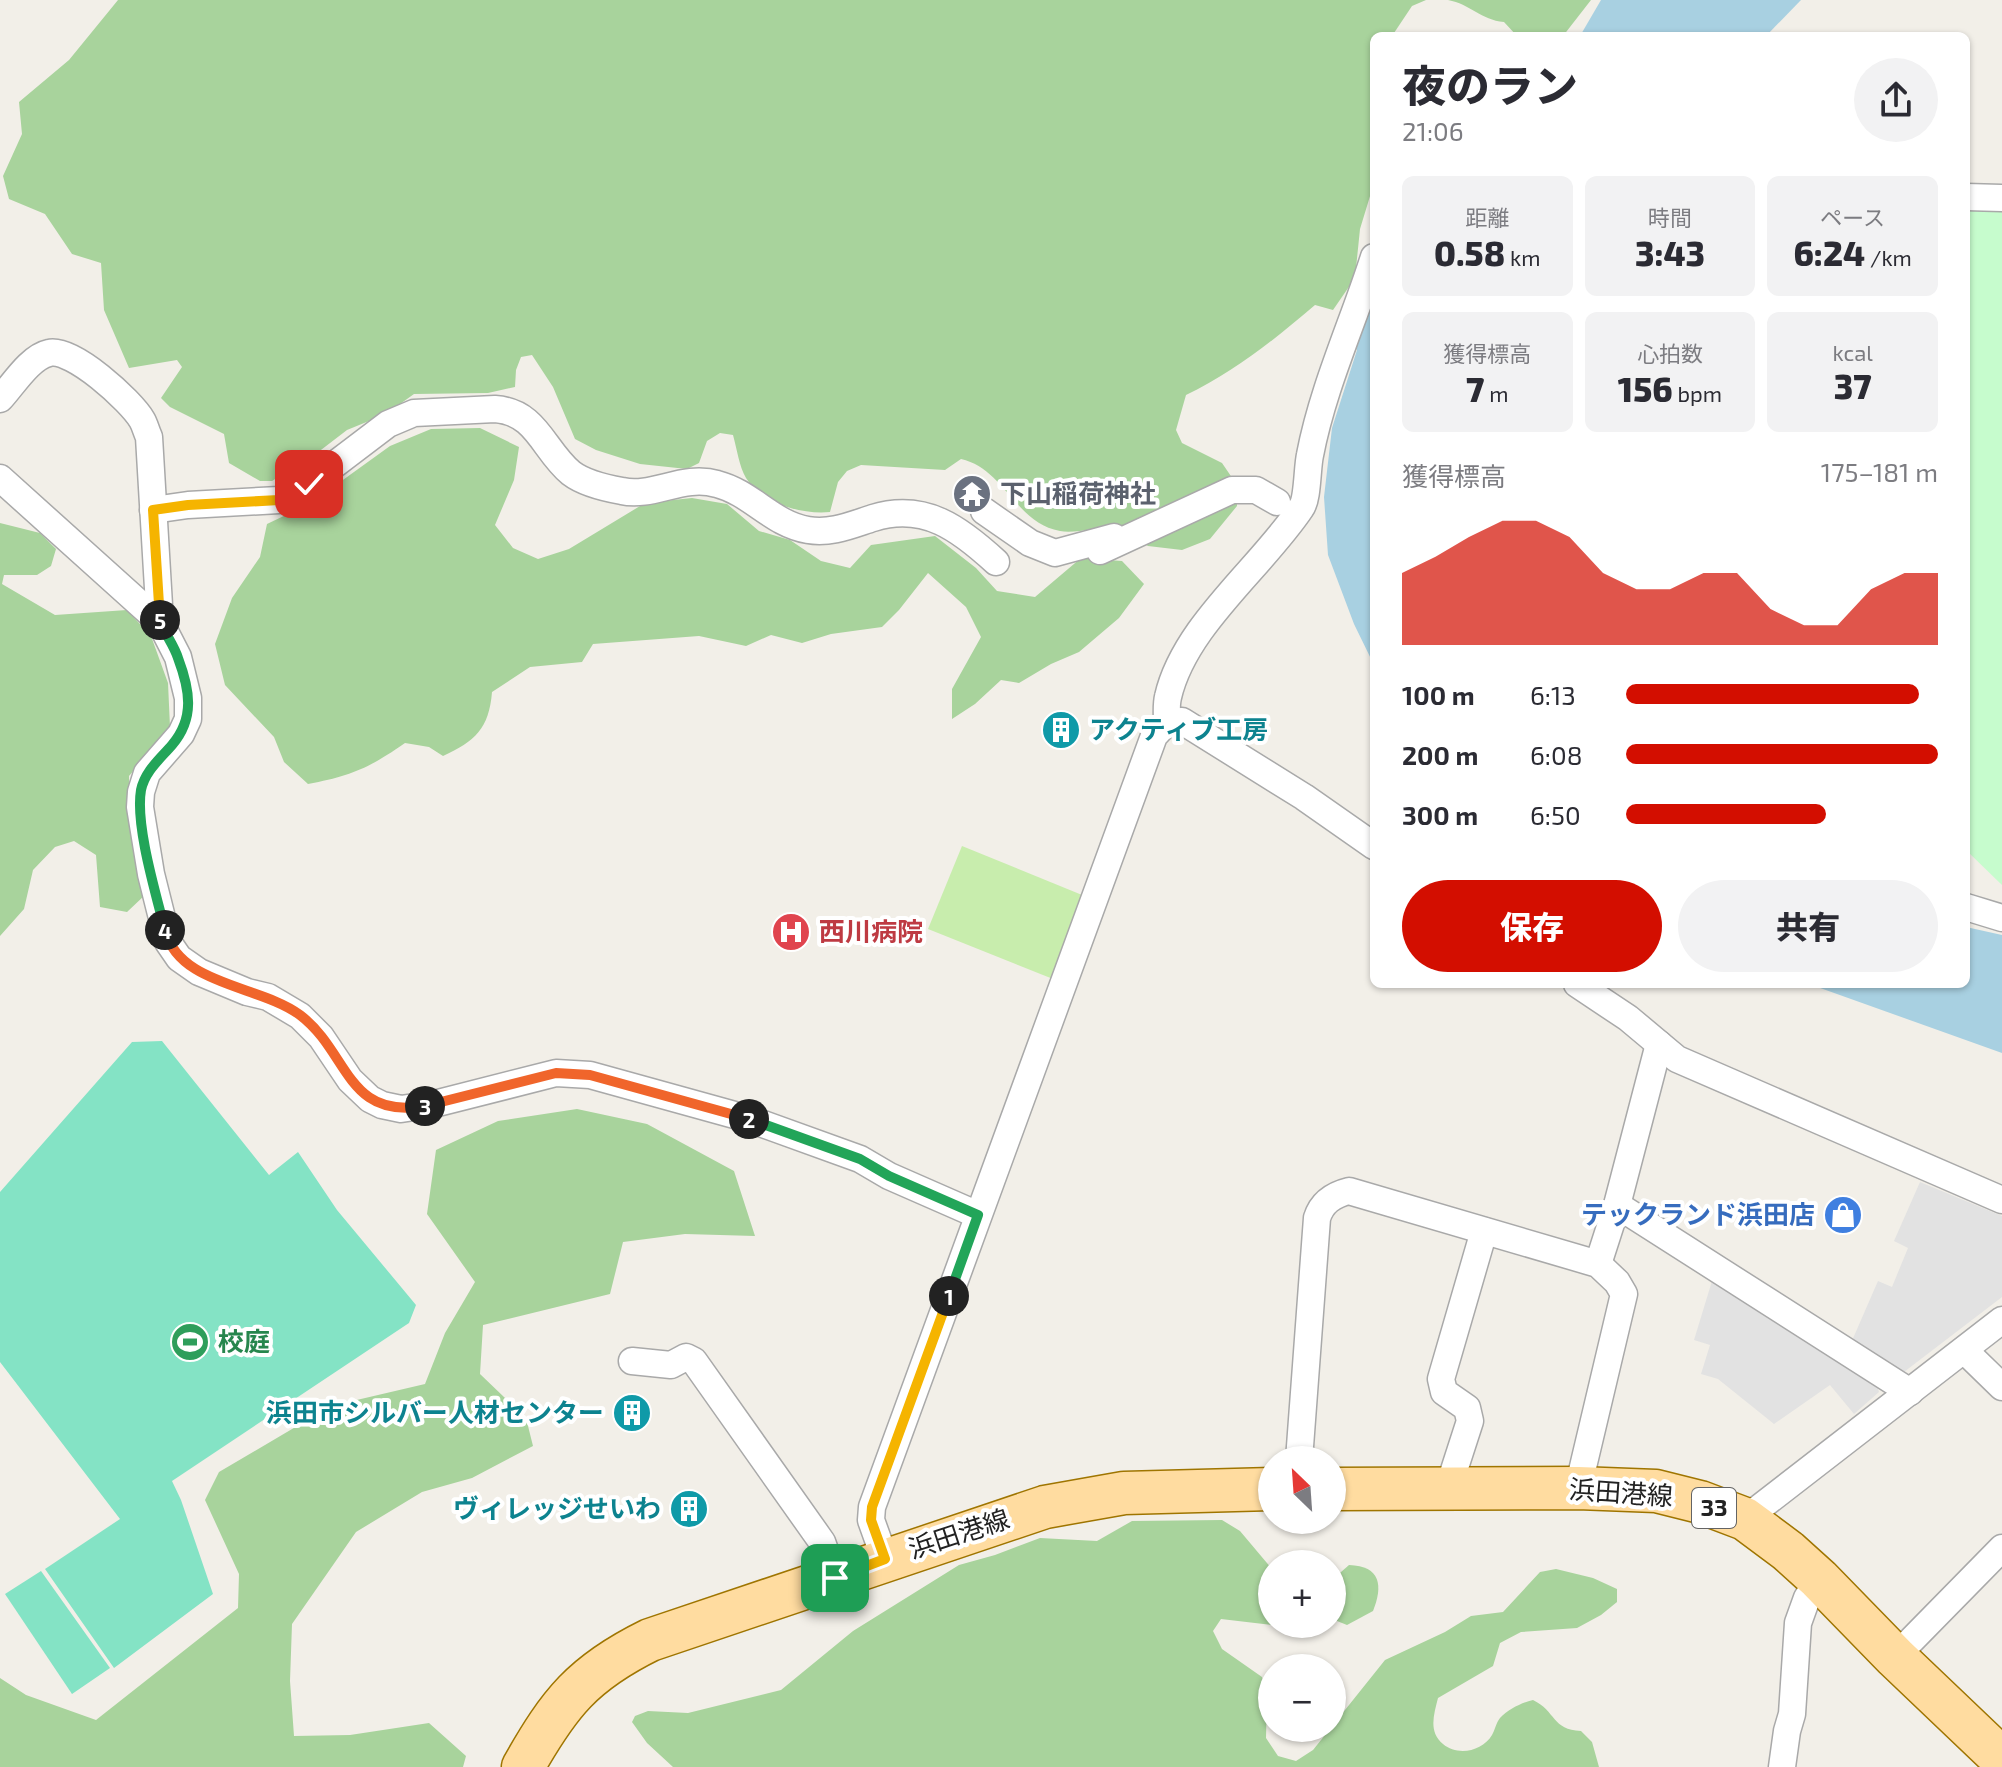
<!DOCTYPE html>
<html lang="ja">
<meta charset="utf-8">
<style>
:root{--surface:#fff;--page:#f2f2f3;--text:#2b2b33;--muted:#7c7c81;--accent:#d30e00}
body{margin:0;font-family:"Exo 2","Noto Sans JP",sans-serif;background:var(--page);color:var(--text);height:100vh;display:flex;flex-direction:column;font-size:30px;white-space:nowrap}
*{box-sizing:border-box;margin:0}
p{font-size:26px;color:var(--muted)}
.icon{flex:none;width:44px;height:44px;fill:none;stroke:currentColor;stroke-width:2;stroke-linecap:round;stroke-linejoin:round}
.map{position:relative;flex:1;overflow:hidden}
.side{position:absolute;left:1370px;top:32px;width:600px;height:956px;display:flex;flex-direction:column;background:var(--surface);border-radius:12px;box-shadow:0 2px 6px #0004}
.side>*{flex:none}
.needle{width:52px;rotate:335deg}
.tools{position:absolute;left:1258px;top:1446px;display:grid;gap:16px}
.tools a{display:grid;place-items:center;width:88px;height:88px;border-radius:50%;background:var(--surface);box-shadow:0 2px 6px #0004;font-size:40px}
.pin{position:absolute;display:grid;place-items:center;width:68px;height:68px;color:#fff;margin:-34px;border-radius:16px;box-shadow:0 4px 12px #0006}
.km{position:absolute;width:40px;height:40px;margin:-20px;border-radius:50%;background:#222;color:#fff;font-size:22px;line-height:40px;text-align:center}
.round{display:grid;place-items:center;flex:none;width:84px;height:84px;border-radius:42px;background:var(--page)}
.summary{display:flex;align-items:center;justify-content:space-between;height:136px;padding:0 32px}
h1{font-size:44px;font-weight:800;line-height:60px}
.figures{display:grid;grid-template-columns:repeat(3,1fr);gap:12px;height:136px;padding:8px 32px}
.figures div{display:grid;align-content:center;border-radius:12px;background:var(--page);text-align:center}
.figures b{font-size:34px;font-weight:800}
.figures small{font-size:22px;font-weight:400}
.figures p{font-size:22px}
.chart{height:224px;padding:16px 32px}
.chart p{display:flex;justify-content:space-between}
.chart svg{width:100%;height:144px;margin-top:8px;fill:var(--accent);opacity:.7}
.cta{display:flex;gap:16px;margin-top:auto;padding:16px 32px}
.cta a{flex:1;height:92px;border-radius:48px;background:var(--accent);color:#fff;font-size:32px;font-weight:800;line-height:92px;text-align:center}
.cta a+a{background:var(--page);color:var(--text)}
ul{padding:0 32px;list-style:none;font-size:26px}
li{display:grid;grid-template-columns:128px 96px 1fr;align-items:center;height:60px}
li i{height:20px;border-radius:10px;background:var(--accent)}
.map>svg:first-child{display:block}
.grass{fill:#c8edad}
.forest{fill:#a8d39c}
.park{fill:#c6fccd}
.pitch{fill:#84e3c5}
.parking{fill:#e2e2e2}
.water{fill:#a8d0e1}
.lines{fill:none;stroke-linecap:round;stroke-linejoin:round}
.street-casing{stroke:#a9a9a9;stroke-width:29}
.primary-casing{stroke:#9f7500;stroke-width:45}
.street{stroke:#fff;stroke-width:26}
.primary{stroke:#ffdca0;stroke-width:42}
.split-1-casing{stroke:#fff;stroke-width:16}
.split-2-casing{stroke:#fff;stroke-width:16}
.split-3-casing{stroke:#fff;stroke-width:16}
.split-4-casing{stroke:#fff;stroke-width:16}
.split-5-casing{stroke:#fff;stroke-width:16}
.split-6-casing{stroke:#fff;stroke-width:16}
.split-1{stroke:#f5b400;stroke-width:10}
.split-2{stroke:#22a559;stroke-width:10}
.split-3{stroke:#f0652b;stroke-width:10}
.split-4{stroke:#f0652b;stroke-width:10}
.split-5{stroke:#22a559;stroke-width:10}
.split-6{stroke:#f5b400;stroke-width:10}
.labels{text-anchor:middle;stroke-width:8;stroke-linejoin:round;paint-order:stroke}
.shield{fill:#fff;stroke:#646464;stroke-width:2}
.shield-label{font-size:24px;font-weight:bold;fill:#222}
.worship-label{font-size:26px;font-weight:bold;fill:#5b616d;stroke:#fff;text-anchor:start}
.culture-label{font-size:26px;font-weight:bold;fill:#0d838f;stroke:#fff;text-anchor:end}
.health-label{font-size:26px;font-weight:bold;fill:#be3a42;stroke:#fff;text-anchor:start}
.shop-label{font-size:26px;font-weight:bold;fill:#366cbe;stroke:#fff;text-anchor:end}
.leisure-label{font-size:26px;font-weight:bold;fill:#27864d;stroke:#fff;text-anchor:start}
.street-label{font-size:26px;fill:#222;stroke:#fff}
</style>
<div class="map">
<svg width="2002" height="1767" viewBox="0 0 2002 1767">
<rect width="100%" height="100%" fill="#f2efe8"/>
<polygon class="grass" points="962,846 1087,897 1053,979 928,929"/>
<g class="forest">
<path d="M118,0H1426L1412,6L1392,36H1374V183L1360,229L1355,278L1333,310L1315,305C1274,340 1234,372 1186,395L1176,430L1182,443L1222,463L1237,485V506L1210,539L1182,550L1148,546L1116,525C1101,527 1074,534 1060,531C1015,523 1005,469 961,459L945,470L861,465L847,471L838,482L830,512C802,515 761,503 746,478C739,466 737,449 733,435L720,433L707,441L699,463L687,469L640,464L596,450L575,439L553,387L532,355L521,357L516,370L515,387L488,393L414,394L386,414L347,430L317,453L272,481H260L229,463L224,434L170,407L161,398L182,367L177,360L129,368L104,310L101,263L72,254L45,214L9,199L3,176L22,134L19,102L69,60Z"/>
<path d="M1448,0H1591L1563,36H1517L1504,22C1481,20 1470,4 1448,0Z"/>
<path d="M480,428L519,447L514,480L495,525L513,548L538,559L569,549L645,503L692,498L727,504L759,531L790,540L821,561L850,568L871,545L935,536L976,568L997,591L1035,597L1081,558L1122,561L1144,584L1119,618L1079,652L1051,664L1019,683L1001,680L975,704L952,719V689L981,637L966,607L928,573L899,610L882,627L831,634L802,643L771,635L746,646L699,636L593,644L582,662L530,667L492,692C489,729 475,741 443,756L429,747L405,743C369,768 351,776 308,784L284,762L274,737L225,685L215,644L232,598L260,557L267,524L311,503L390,446L431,429Z"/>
<polygon points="0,523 40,533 56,549 51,566 37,575 4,575 2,584 55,615 127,610 151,636 168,683 170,727 129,776 130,824 145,895 127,912 100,907 96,855 74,841 55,847 33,870 24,909 0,936"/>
<polygon points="577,1109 647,1124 734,1171 755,1236 685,1234 623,1242 610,1294 483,1325 480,1374 526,1418 533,1446 472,1478 422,1492 356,1532 292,1624 290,1681 294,1736 350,1735 429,1723 466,1756 463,1767 0,1767 0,1678 26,1695 96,1720 238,1608 239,1574 205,1500 219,1472 331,1406 425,1384 445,1333 475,1282 427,1214 436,1150 498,1121"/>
<path d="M1222,1520L1240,1531L1272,1569V1624H1275L1273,1625L1221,1619L1213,1631L1222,1649L1262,1677L1267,1696L1266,1738L1278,1756L1296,1761L1313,1750L1385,1660L1445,1632L1471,1616L1503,1612L1540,1572L1556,1569L1593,1578L1617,1589V1602L1601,1615L1577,1628L1521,1632L1500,1643L1493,1666L1438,1698C1434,1714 1428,1732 1443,1744C1457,1756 1482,1752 1492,1735C1495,1730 1496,1723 1500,1718C1509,1709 1521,1703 1533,1700C1556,1711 1552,1730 1581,1731L1592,1742L1599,1767H673L647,1743L632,1722L635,1716L648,1711L688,1713L781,1690L853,1631L959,1565L995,1555L1040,1538L1097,1541L1132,1521Z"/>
<path d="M1349,1565C1381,1566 1383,1586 1373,1611L1347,1625L1332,1619V1580Z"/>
</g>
<polygon class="park" points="2002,205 2002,885 1966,850 1966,208"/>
<g class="pitch">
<polygon points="162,1041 269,1175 298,1152 337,1210 416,1305 409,1323 172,1481 181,1500 213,1594 114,1668 45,1569 120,1519 0,1362 0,1192 132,1042"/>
<polygon points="41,1571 110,1668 72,1694 5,1594"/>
</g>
<g class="parking">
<polygon points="1920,1182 2002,1216 2002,1297 1900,1375 1851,1343 1878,1281 1892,1287 1908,1248 1894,1241"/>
<polygon points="1712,1281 1876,1383 1879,1392 1854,1414 1830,1385 1774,1424 1718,1379 1701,1374 1710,1345 1694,1340"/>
</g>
<g class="water">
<polygon points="1601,0 1801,0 1766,36 1580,36"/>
<polygon points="1374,284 1374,665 1354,624 1328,555 1324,497 1332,428 1357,350 1352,344"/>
<polygon points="1966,927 2002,935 2002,1053 1809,984 1966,984"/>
</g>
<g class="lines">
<g class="street-casing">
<g id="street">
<polyline points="1966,197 2002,198"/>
<path d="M0,399C13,385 30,357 49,353C72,347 131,401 142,420C145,425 146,431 149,437L160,622"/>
<polyline points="0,478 160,622 178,657 188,698 188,719 181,734 147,773 141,792 140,807 151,874 168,942 179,958 199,972 247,992 268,997 300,1016 321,1037 350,1080 370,1099 382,1105 401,1109 434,1104 556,1073 590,1075 749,1119 860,1159 889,1176 978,1215"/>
<path d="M153,510L188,505L279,500L309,484L388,424L414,413L495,409C537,412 543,450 571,473C584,483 605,488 622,491C653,498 683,474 717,484C752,493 772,524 808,530C831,534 851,525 873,518C925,502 960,529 996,562"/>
<polyline points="984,511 1030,543 1055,553 1114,537"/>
<polyline points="1100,551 1232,490 1256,490 1277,502"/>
<path d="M1167,722C1167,714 1166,705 1168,697C1184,626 1261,568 1301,508C1308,499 1307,468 1310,455C1323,387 1353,323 1374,257"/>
<polyline points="1966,907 2002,918"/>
<polyline points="1577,984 1628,1018 1677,1059 2002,1200"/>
<polyline points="1617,1205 1910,1392"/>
<polyline points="1598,1264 1617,1205 1659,1044"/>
<polyline points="1964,1350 2002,1387"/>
<polyline points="632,1361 671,1365 686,1357 694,1361 822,1542 835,1578"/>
<path d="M1299,1460L1317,1218C1322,1202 1333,1195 1349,1191L1598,1264L1617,1282L1624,1294L1578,1488"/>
<polyline points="1448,1489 1470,1421 1467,1408 1444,1392 1441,1379 1484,1231"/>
<polyline points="1745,1519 2002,1320"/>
<polyline points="885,1559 871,1520 872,1507 1154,736 1167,722 1182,721 1304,797 1374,846"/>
<polyline points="1895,1657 2002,1548"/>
<polyline points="1782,1767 1787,1731 1792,1714 1798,1623 1807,1598 1819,1579"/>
</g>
</g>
<g class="primary-casing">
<g id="primary">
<polyline points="1332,1489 1578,1488 1656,1491 1700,1502 1745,1519 1788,1551 1819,1579 1895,1657 2002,1759"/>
<path d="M523,1767C559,1703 583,1673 650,1640L1045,1507L1124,1493L1272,1489"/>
</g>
</g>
<use href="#street" class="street"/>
<use href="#primary" class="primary"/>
</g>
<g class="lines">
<g class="split-1-casing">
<polyline id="split-1" points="835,1578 885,1559 871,1520 872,1507 949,1296"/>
</g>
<g class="split-2-casing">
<polyline id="split-2" points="749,1119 860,1159 889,1176 978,1215 949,1296"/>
</g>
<g class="split-3-casing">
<polyline id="split-3" points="425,1106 556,1073 590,1075 749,1119"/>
</g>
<g class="split-4-casing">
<path id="split-4" d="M165,930C179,986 260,985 300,1015C349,1052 346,1120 425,1106"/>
</g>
<g class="split-5-casing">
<path id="split-5" d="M160,620C164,633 174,645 178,658C190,690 195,718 172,745C160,759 145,771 141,790C135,825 156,894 165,930"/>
</g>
<g class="split-6-casing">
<polyline id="split-6" points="160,620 153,510 188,505 279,500 309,484"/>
</g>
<use href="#split-1" class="split-1"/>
<use href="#split-2" class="split-2"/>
<use href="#split-3" class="split-3"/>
<use href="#split-4" class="split-4"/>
<use href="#split-5" class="split-5"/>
<use href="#split-6" class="split-6"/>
</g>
<defs>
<g id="temple-disc" transform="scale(2)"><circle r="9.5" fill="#6b7280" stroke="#fff"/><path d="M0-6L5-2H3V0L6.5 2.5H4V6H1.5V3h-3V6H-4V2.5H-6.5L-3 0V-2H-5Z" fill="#fff"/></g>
<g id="building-disc" transform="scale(2)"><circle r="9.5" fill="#0f9aa8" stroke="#fff"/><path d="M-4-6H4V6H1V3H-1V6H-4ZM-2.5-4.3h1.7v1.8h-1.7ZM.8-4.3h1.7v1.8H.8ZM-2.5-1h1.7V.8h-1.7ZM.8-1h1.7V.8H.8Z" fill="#fff"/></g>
<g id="hospital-disc" transform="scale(2)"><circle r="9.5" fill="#e0444e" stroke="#fff"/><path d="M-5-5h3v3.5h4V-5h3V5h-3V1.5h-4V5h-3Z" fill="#fff"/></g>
<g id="shop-disc" transform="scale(2)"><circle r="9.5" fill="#3f7fe0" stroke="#fff"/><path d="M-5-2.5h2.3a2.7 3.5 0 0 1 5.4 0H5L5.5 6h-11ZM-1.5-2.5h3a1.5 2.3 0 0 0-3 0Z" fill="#fff"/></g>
<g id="stadium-disc" transform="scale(2)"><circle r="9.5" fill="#2e9e5b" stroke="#fff"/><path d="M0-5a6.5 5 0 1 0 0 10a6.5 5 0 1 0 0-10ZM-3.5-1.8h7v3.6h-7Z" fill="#fff"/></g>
</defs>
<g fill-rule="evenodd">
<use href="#temple-disc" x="972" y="494"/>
<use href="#building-disc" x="1061" y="730"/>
<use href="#hospital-disc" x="791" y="932"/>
<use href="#shop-disc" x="1843" y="1215"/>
<use href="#stadium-disc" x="190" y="1342"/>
<use href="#building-disc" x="632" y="1413"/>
<use href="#building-disc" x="689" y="1509"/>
</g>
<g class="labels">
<rect class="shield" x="1692" y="1488" width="44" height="40" rx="6"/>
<g class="shield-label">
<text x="1714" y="1516">33</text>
</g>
<g class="worship-label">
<text x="1000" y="503">下山稲荷神社</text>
</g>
<g class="culture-label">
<text x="1089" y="739" text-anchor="start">アクティブ工房</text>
<text x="604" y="1422">浜田市シルバー人材センター</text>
<text x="661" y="1518">ヴィレッジせいわ</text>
</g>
<g class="health-label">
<text x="819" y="941">西川病院</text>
</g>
<g class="shop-label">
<text x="1815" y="1224">テックランド浜田店</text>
</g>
<g class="leisure-label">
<text x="218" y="1351">校庭</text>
</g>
<g class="street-label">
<text transform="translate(1621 1493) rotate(4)" y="9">浜田港線</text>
<text transform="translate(959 1534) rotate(-18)" y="9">浜田港線</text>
</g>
</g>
</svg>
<div class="tools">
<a><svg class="needle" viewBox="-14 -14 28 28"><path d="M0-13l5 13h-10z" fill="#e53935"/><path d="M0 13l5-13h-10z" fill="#7c7c81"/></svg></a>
<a>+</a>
<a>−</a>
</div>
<div class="pin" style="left:835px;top:1578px;background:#1e9e55"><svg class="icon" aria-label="arrive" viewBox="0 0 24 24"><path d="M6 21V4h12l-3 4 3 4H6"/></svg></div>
<div class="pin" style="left:309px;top:484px;background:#d93025"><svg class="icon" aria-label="check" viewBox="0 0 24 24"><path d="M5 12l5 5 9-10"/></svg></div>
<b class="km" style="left:949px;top:1296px">1</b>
<b class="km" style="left:749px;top:1119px">2</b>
<b class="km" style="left:425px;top:1106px">3</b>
<b class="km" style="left:165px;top:930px">4</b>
<b class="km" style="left:160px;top:620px">5</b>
<section class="side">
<div class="summary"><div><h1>夜のラン</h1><p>21:06</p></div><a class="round"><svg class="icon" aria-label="share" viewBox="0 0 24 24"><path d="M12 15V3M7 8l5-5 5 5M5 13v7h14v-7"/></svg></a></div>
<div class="figures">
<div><p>距離</p><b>0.58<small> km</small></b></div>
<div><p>時間</p><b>3:43</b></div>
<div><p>ペース</p><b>6:24<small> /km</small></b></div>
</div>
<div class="figures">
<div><p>獲得標高</p><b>7<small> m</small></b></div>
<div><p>心拍数</p><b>156<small> bpm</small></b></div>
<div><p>kcal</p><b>37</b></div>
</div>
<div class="chart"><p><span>獲得標高</span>175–181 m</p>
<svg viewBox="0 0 160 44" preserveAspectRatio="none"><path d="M0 44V22L10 17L20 11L30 6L40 6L50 11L60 22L70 27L80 27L90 22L100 22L110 33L120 38L130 38L140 27L150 22L160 22V44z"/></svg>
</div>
<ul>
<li><b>100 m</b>6:13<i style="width:94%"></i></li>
<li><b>200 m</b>6:08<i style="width:100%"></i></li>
<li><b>300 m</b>6:50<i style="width:64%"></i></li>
</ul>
<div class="cta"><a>保存</a><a>共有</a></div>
</section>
</div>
